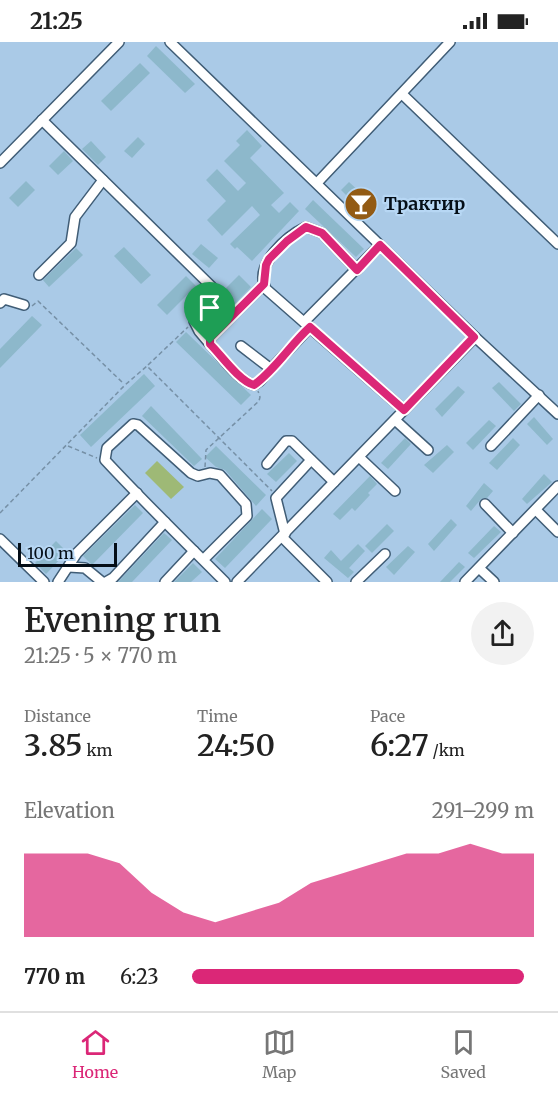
<!DOCTYPE html>
<meta charset="utf-8">
<style>
:root{--surface:#fff;--page:#f2f2f2;--text:#222;--muted:#767676;--line:#e0e0e0;--accent:#db2777}
body{margin:0;font-family:Merriweather,serif;background:var(--page);color:var(--text);height:100vh;display:flex;flex-direction:column;font-size:22px;white-space:nowrap}
*{box-sizing:border-box;margin:0}
p{font-size:20px;color:var(--muted)}
.icon{flex:none;width:33px;height:33px;fill:none;stroke:currentColor;stroke-width:2;stroke-linecap:round;stroke-linejoin:round}
.map{position:relative;height:540px;overflow:hidden}
.details{display:flex;flex-direction:column;background:var(--surface);flex:1}
.details>*{flex:none}
.scale{position:absolute;left:18px;bottom:15px;width:99px;box-sizing:border-box;padding-left:6px;border:3px solid #040e17;border-top:0;font-size:16px;line-height:21px;white-space:nowrap;color:#040e17;-webkit-text-stroke:4px #b7d7f4;paint-order:stroke}
.pin{position:absolute;display:grid;place-items:center;width:51px;height:51px;color:#fff;margin:-62px -26px;border-radius:50% 50% 50% 0;rotate:-45deg;box-shadow:0 0 6px #0007}
.pin .icon{rotate:45deg}
.round{display:grid;place-items:center;flex:none;width:63px;height:63px;border-radius:32px;background:var(--page)}
.summary{display:flex;align-items:center;justify-content:space-between;height:102px;padding:0 24px}
h1{font-size:33px;font-weight:600;line-height:45px}
.metrics{display:grid;grid-template-columns:repeat(3,1fr);gap:9px;height:102px;padding:6px 24px}
.metrics div{display:grid;align-content:center}
.metrics b{font-size:30px;font-weight:600}
.metrics small{font-size:16px;font-weight:400}
.metrics p{font-size:16px}
.chart{height:168px;padding:12px 24px}
.chart p{display:flex;justify-content:space-between}
.chart svg{width:100%;height:108px;margin-top:6px;fill:var(--accent);opacity:.7}
ul{padding:0 24px;list-style:none;font-size:20px}
li{display:grid;grid-template-columns:96px 72px 1fr;align-items:center;height:45px}
li i{height:15px;border-radius:8px;background:var(--accent)}
.status{display:flex;justify-content:space-between;align-items:center;height:42px;padding:0 30px;background:var(--surface);direction:ltr}
.status svg{height:16px;fill:currentColor}
.tab-bar{display:flex;justify-content:space-around;align-items:center;height:84px;border-top:2px solid var(--line);background:var(--surface);font-size:16px;color:var(--muted)}
.tab-bar a{display:grid;justify-items:center;gap:3px}
.tab-bar .current{color:var(--accent)}
.map>svg:first-child{display:block}
.pitch{fill:#9eb976}
.building{fill:#8db8cb}
.lines{fill:none;stroke-linecap:round;stroke-linejoin:round}
.minor-casing{stroke:#405d76;stroke-width:12}
.path{stroke:#7690a6;stroke-width:1.5;stroke-dasharray:4.5 3;stroke-linecap:butt}
.minor{stroke:#fff;stroke-width:9}
.route-casing{stroke:#fff;stroke-width:12}
.route{stroke:#db2777;stroke-width:8}
.labels{text-anchor:middle;stroke-width:4.5;stroke-linejoin:round;paint-order:stroke}
.poi-label{font-size:18px;font-weight:bold;fill:#040e17;stroke:#b7d7f4;text-anchor:start}
</style>
<div class="status"><b>21:25</b><svg viewBox="0 0 49 12"><path d="M0 12V9h3v3zM5 12V6h3v6zM10 12V3h3v9zM15 12V0h3v12zM26 1h20v11H26zM47 4h2v5h-2z"/></svg></div>
<div class="map">
<svg width="558" height="540" viewBox="0 0 558 540">
<rect width="100%" height="100%" fill="#aacae7"/>
<polygon class="pitch" points="157,419 184,445 171,457 145,431"/>
<g class="building">
<polygon points="156,4 195,42 185,51 147,14"/>
<polygon points="140,21 150,31 111,69 101,59"/>
<polygon points="247,88 262,104 250,116 284,151 271,163 279,171 290,160 299,169 252,219 237,205 235,207 230,202 260,173 252,164 222,194 207,178 226,159 206,138 217,127 238,149 246,141 224,119 240,103 236,99"/>
<polygon points="138,95 145,102 132,116 124,109"/>
<polygon points="91,99 106,115 98,123 82,107"/>
<polygon points="64,109 73,119 58,133 49,124"/>
<polygon points="26,139 35,148 18,165 9,156"/>
<polygon points="349,140 376,165 367,174 341,148"/>
<polygon points="313,158 364,207 356,215 305,167"/>
<polygon points="201,202 218,216 209,226 192,212"/>
<polygon points="124,205 151,233 141,242 114,214"/>
<polygon points="76,206 83,213 49,245 43,238"/>
<polygon points="239,233 251,245 208,289 201,277 219,253"/>
<polygon points="186,234 196,244 167,273 157,263"/>
<polygon points="32,274 42,283 0,326 0,307"/>
<polygon points="186,290 251,353 241,363 176,300"/>
<polygon points="144,332 155,344 91,405 80,393"/>
<polygon points="499,340 521,362 514,369 492,346"/>
<polygon points="458,344 465,350 442,375 435,367"/>
<polygon points="151,364 202,417 194,424 142,374"/>
<polygon points="534,375 553,397 547,403 527,382"/>
<polygon points="489,378 496,384 473,408 466,401"/>
<polygon points="405,396 411,402 388,427 381,421"/>
<polygon points="513,396 520,403 497,428 489,421"/>
<polygon points="447,403 454,410 433,431 424,423"/>
<polygon points="216,404 266,453 256,464 225,428 216,425 205,415"/>
<polygon points="289,411 297,419 276,440 267,432"/>
<polygon points="544,432 552,440 527,462 522,457"/>
<polygon points="370,434 377,442 368,451 370,453 355,469 352,466 340,478 333,472"/>
<polygon points="484,441 493,449 487,456 481,457 471,469 466,464"/>
<polygon points="135,463 143,471 92,523 83,514"/>
<polygon points="262,467 272,477 225,526 215,517"/>
<polygon points="451,477 457,483 434,509 428,502"/>
<polygon points="387,482 394,489 372,511 365,504"/>
<polygon points="494,484 501,490 474,516 468,511"/>
<polygon points="164,491 172,498 132,540 118,540"/>
<polygon points="56,499 67,510 46,532 35,521"/>
<polygon points="358,502 365,509 349,526 354,530 348,536 324,516 331,508 341,519"/>
<polygon points="408,504 415,510 394,533 386,525"/>
<polygon points="459,520 465,525 450,540 440,540"/>
<polygon points="193,521 202,530 191,540 174,540"/>
</g>
<g class="lines">
<g class="minor-casing">
<g id="minor">
<polyline points="170,0 475,295 558,372"/>
<polyline points="402,52 558,202"/>
<polyline points="42,78 212,245 213,251 195,274 194,279 199,289 210,302"/>
<polyline points="0,121 119,0"/>
<polyline points="317,141 450,0"/>
<path d="M357,228L322,191L306,185C287,194 253,223 266,247L404,368"/>
<polyline points="39,233 71,201 75,175 103,138"/>
<path d="M264,242L210,296V302C221,314 239,339 254,343L260,339L310,285"/>
<polyline points="0,261 4,257 24,263"/>
<polyline points="304,280 380,203"/>
<polyline points="241,304 271,327"/>
<polyline points="395,378 428,408"/>
<polyline points="491,404 539,353"/>
<polyline points="359,415 395,449"/>
<polyline points="267,422 286,399 292,399 334,440"/>
<polyline points="485,462 513,491"/>
<polyline points="536,468 558,490"/>
<polyline points="285,492 276,456 311,418"/>
<polyline points="282,495 327,540"/>
<polyline points="0,497 44,540"/>
<path d="M203,518L247,474L246,462L220,433L210,431L198,434L191,431L138,383L133,382L107,406L105,418C144,460 185,500 225,540"/>
<polyline points="69,525 85,526 102,540"/>
<polyline points="479,526 494,540"/>
<polyline points="58,540 77,511 137,451"/>
<polyline points="106,540 113,536 165,480"/>
<polyline points="165,540 194,509"/>
<polyline points="237,540 475,295"/>
<polyline points="356,540 385,512"/>
<polyline points="465,540 558,444"/>
</g>
</g>
<g class="path">
<polyline points="32,264 38,259 124,342"/>
<polyline points="148,323 188,285"/>
<polyline points="68,404 97,416"/>
<polyline points="205,425 206,408 259,359 260,355 258,349"/>
<polyline points="0,471 125,343 147,324 272,449"/>
</g>
<use href="#minor" class="minor"/>
</g>
<g class="lines">
<g class="route-casing">
<path id="route" d="M306,185L322,191L357,228L380,203L474,295L404,368L310,285C290,303 276,327 254,343C239,339 221,313 210,302V296L264,242L266,223L269,217L287,199Z"/>
</g>
<use href="#route" class="route"/>
</g>
<defs>
<g id="bar-disc" transform="scale(1.725)"><circle r="9.5" fill="#935b14" stroke="#b7d7f4"/><path d="M-6-5H6L.8 .8V4.5H3.5V6h-7V4.5H-.8V.8Z" fill="#fff"/></g>
</defs>
<g fill-rule="evenodd">
<use href="#bar-disc" x="361" y="162"/>
</g>
<g class="labels">
<g class="poi-label">
<text x="384" y="168">Трактир</text>
</g>
</g>
</svg>
<div class="scale">100 m</div>
<div class="pin" style="left:210px;top:302px;background:#1e9e55"><svg class="icon" aria-label="arrive" viewBox="0 0 24 24"><path d="M6 21V4h12l-3 4 3 4H6"/></svg></div>
</div>
<section class="details">
<div class="summary"><div><h1>Evening run</h1><p>21:25 · 5 × 770 m</p></div><a class="round"><svg class="icon" aria-label="share" viewBox="0 0 24 24"><path d="M12 15V3M7 8l5-5 5 5M5 13v7h14v-7"/></svg></a></div>
<div class="metrics">
<div><p>Distance</p><b>3.85<small> km</small></b></div>
<div><p>Time</p><b>24:50</b></div>
<div><p>Pace</p><b>6:27<small> /km</small></b></div>
</div>
<div class="chart"><p><span>Elevation</span>291–299 m</p>
<svg viewBox="0 0 160 44" preserveAspectRatio="none"><path d="M0 44V10L10 10L20 10L30 14L40 26L50 34L60 38L70 34L80 30L90 22L100 18L110 14L120 10L130 10L140 6L150 10L160 10V44z"/></svg>
</div>
<ul>
<li><b>770 m</b>6:23<i style="width:97%"></i></li>
</ul>
</section>
<nav class="tab-bar">
<a class="current"><svg class="icon" aria-label="home" viewBox="0 0 24 24"><path d="M3 11l9-7 9 7M6 9v11h12V9"/></svg>Home</a>
<a><svg class="icon" aria-label="map" viewBox="0 0 24 24"><path d="M3 6l6-2 6 2 6-2v14l-6 2-6-2-6 2zM9 4v14M15 6v14"/></svg>Map</a>
<a><svg class="icon" aria-label="saved" viewBox="0 0 24 24"><path d="M7 4h10v16l-5-4-5 4z"/></svg>Saved</a>
</nav>
